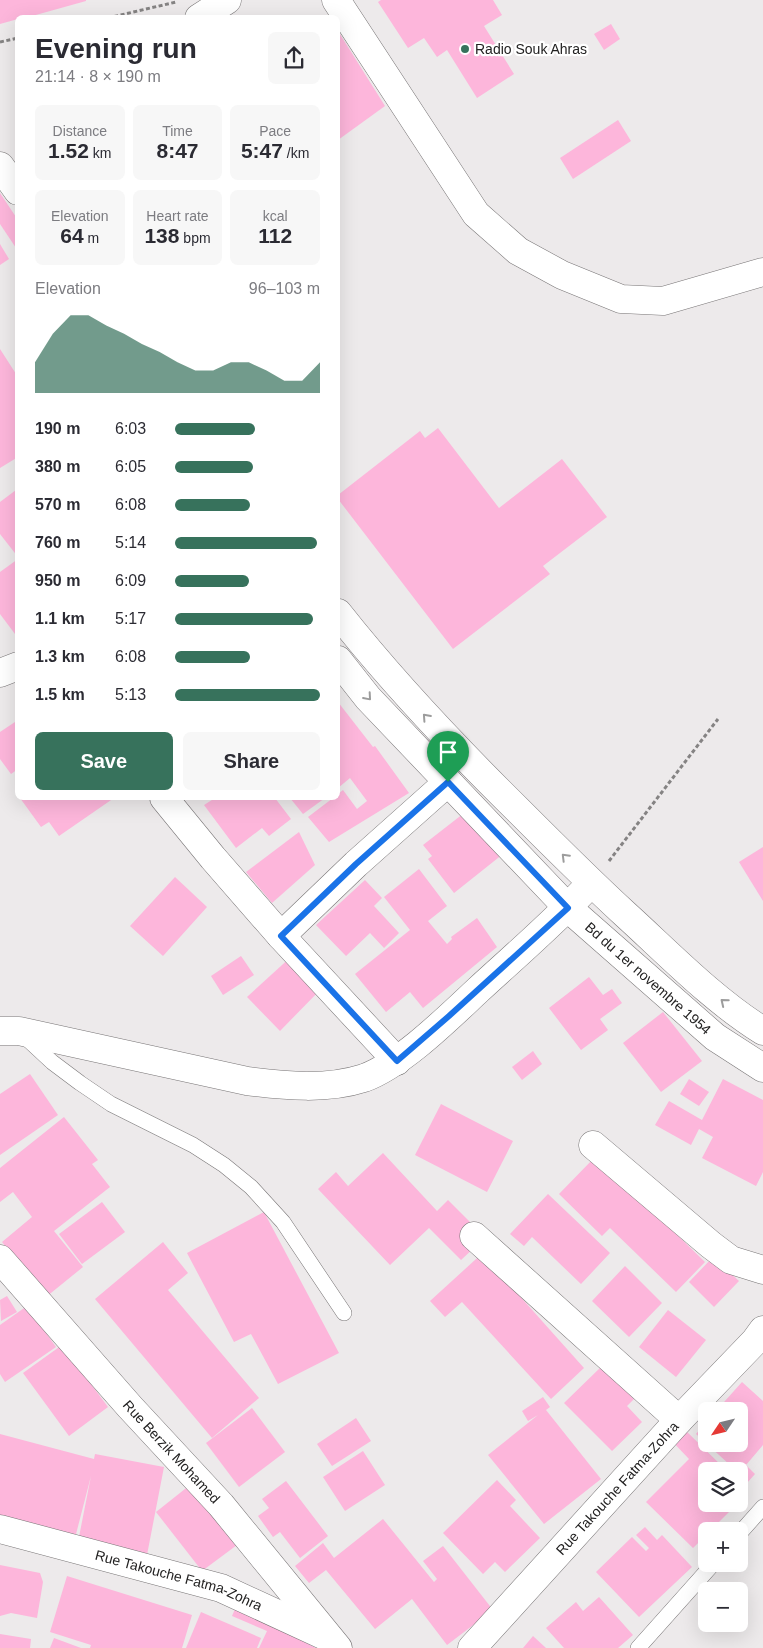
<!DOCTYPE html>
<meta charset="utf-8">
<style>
:root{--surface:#fff;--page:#f7f7f7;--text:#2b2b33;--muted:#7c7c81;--accent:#37725c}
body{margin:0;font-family:Arial,sans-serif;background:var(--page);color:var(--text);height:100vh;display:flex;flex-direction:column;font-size:19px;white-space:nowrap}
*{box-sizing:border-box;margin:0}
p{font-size:16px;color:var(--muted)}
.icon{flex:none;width:28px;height:28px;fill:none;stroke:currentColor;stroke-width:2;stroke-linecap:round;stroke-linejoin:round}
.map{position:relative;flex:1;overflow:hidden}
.panel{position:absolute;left:15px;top:15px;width:325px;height:785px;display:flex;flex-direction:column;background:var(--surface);border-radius:8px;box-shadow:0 5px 20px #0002}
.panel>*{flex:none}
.needle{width:32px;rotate:235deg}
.fabs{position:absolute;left:698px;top:1402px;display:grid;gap:10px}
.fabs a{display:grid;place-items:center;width:50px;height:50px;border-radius:8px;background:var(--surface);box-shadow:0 5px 20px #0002;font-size:25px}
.pin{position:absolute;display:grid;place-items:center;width:42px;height:42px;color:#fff;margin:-51px -21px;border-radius:50% 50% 50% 0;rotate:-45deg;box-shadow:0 0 5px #0007}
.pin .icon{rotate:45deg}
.round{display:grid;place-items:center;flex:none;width:52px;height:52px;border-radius:8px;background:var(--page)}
.head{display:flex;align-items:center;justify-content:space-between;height:85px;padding:0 20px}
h1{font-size:28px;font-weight:800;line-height:38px}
.figures{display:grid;grid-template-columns:repeat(3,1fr);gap:8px;height:85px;padding:5px 20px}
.figures div{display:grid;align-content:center;border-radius:8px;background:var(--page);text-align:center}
.figures b{font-size:21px;font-weight:800}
.figures small{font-size:14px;font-weight:400}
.figures p{font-size:14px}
.chart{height:140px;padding:10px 20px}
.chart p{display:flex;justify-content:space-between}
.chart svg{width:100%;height:90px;margin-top:5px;fill:var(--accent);opacity:.7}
.cta{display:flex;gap:10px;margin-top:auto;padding:10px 20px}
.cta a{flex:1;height:58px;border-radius:8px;background:var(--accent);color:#fff;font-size:20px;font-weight:800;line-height:58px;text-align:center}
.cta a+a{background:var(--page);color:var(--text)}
ul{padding:0 20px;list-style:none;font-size:16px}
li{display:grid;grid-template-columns:80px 60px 1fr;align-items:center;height:38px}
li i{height:12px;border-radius:6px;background:var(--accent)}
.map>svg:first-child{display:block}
.building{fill:#fdb6db}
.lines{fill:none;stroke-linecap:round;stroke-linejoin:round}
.lane-casing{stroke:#787576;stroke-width:16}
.street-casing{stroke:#787576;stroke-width:29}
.secondary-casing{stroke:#787576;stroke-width:29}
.path{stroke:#858383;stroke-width:3;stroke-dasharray:4 2.5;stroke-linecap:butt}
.lane{stroke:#fff;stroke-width:15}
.street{stroke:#fff;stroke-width:28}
.secondary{stroke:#fff;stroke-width:28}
.oneway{stroke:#9c9c9c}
.route-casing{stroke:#fff;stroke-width:10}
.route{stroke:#1a73e8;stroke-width:6}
.poi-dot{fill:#37725c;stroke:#fff;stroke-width:2}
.labels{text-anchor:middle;stroke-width:4.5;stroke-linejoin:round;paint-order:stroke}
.poi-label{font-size:14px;fill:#232222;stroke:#fff;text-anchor:start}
.street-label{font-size:14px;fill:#232222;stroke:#fff}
</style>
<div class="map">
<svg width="763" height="1648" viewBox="0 0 763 1648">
<rect width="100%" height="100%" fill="#edeaeb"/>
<g class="building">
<polygon points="0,0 86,0 86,1 25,18 18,18 18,19 0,24"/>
<polygon points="381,0 493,0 502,15 484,26 514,74 477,98 447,50 437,57 424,38 408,48 378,2"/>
<polygon points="611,24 620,39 604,50 594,34"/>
<polygon points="338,31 385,106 338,140"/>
<polygon points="618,120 631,141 573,179 560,158"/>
<polygon points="0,193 18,220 18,251 0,224"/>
<polygon points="0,244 9,259 0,265"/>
<polygon points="0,349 18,377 18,457 0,468"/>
<polygon points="438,428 499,508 562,459 607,517 543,566 550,574 453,649 338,499 338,495 420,431 425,438"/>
<polygon points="16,490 18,493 18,557 0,534 0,502"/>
<polygon points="18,559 18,638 0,614 0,572"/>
<polygon points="338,702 373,747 375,746 409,793 329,842 308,817 333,798 338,798 338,794 343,790 357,809 367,801 350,778 338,788"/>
<polygon points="18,720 18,769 11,774 0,759 0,732"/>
<polygon points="20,798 114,798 59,836 49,822 41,827"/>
<polygon points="215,798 275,798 291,819 269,836 262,828 236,848 204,805"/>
<polygon points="290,798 325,798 303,814"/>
<polygon points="468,810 503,854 454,893 428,859 432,856 423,845"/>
<polygon points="299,832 315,865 272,903 246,872"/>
<polygon points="763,847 763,901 739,862"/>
<polygon points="419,869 447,906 428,921 447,944 452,939 451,937 477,918 497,947 423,1008 410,992 386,1012 355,974 410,930 384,897"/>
<polygon points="175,877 207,907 163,956 130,926"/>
<polygon points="365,880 382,898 374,906 399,933 384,948 370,933 346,956 316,925"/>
<polygon points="293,955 322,988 280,1031 247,997"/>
<polygon points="241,956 254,975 223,995 211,976"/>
<polygon points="589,977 603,995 612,989 622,1003 600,1019 608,1030 581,1050 549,1008"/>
<polygon points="663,1012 702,1061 661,1092 623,1043"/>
<polygon points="533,1051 542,1064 522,1080 512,1067"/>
<polygon points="30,1074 58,1115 0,1155 0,1094"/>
<polygon points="689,1079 709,1092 699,1106 680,1094"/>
<polygon points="723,1079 763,1100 763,1172 756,1186 702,1158 713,1137 699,1129 691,1145 655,1125 669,1101 702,1120"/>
<polygon points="441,1104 513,1141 487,1192 415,1155"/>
<polygon points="64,1117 98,1160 92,1164 110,1187 54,1231 83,1267 46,1297 2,1242 32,1217 13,1192 0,1202 0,1168"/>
<polygon points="383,1153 437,1211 448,1200 472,1224 476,1246 461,1260 429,1228 390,1265 318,1189 336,1172 348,1186"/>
<polygon points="596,1156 705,1262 676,1292 610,1228 602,1236 559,1194"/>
<polygon points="548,1194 610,1253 581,1284 532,1237 524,1246 510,1234"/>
<polygon points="102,1202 125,1232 82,1264 59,1234"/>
<polygon points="264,1212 339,1353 278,1384 251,1334 234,1342 187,1253"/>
<polygon points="163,1242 188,1273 168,1290 259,1398 212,1438 95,1299"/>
<polygon points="487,1249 509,1284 584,1368 551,1399 462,1302 445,1317 430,1301"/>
<polygon points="713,1257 739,1281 714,1307 689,1282"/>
<polygon points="625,1266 662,1303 629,1337 592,1301"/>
<polygon points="7,1296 17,1312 1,1321 0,1300"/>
<polygon points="27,1306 56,1347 5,1382 0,1374 0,1325"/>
<polygon points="668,1310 706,1340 676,1377 639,1347"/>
<polygon points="62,1345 108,1407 69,1436 23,1373"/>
<polygon points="602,1366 634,1399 627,1406 642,1422 612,1451 564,1403"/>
<polygon points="742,1382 763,1401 763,1445 746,1465 755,1474 739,1492 739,1471 706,1471 706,1504 737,1504 710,1531 706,1531 706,1535 693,1548 646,1502 689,1459 670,1439 682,1427 726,1470 730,1465 707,1444 739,1444 739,1411 716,1411"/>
<polygon points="543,1397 550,1407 546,1410 601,1479 544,1524 488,1455 538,1415 528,1421 522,1411"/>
<polygon points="252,1408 285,1452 239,1487 206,1443"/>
<polygon points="356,1418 371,1441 332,1466 317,1444"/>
<polygon points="706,1422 706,1443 696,1434"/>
<polygon points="0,1434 94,1459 95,1454 164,1467 147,1555 78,1542 91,1476 75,1538 0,1519"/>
<polygon points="363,1451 385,1485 345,1511 323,1477"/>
<polygon points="497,1480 516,1500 510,1506 540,1538 505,1572 495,1562 483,1574 443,1533"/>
<polygon points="286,1481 328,1536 300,1558 280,1532 273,1537 258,1516 269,1508 262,1499"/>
<polygon points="190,1485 237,1545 202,1571 156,1512"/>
<polygon points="383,1519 434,1582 437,1579 423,1561 443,1546 493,1610 447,1645 412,1599 375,1629 326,1570 309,1583 295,1566 323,1543 334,1558"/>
<polygon points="645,1527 657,1540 662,1535 692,1567 639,1617 596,1572 632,1537 646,1551 649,1548 636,1535"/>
<polygon points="0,1565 40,1573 43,1582 37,1618 11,1613 0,1616"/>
<polygon points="67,1576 192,1615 182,1648 90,1648 91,1645 50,1632"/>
<polygon points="599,1597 633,1635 618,1648 564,1648 546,1628 576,1602 583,1611"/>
<polygon points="238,1602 270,1624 316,1648 259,1648 267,1631 232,1616"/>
<polygon points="201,1612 261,1638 257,1648 186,1648"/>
<polygon points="0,1634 31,1639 30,1648 0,1648"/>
<polygon points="533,1636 546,1648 523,1648"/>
<polygon points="54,1638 81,1648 50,1648"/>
</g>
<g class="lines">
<g class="lane-casing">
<g id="lane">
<polyline points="24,1036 52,1062 80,1083 111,1104 193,1145 224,1165 251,1187 283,1222 344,1313"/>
<polyline points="739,1534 763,1507"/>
<polyline points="638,1648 713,1564"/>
</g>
</g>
<g class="street-casing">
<g id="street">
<polyline points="336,0 476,214 518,251 562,275 621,299 663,301 763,272"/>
<polyline points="0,673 18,666"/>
<polyline points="164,798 213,858 281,936 356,864 448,782"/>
<polyline points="281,936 397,1061"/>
<path d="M0,1031H19L247,1081C286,1086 327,1090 364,1078C402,1064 448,1018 478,990C516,955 556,921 591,883"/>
<polyline points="593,1145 711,1245 731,1260 763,1270"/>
<polyline points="474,1236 679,1420"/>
<path id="s1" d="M0,1259L130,1407L221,1505L338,1648"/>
<path id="s2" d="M0,1529L221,1588L323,1635"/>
<path id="s3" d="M472,1648L679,1420L755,1341L763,1330"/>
</g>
</g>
<g class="secondary-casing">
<g id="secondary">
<polyline points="199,18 227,0"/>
<polyline points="0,166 18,191"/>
<path d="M338,613C394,684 455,748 519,811C554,846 588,880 625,914C669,954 712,999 763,1031"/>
<path id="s4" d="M338,660L368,698L568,908L715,1037L763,1068"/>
</g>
</g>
<g class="path">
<polyline points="108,18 176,2"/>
<polyline points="0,42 18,38"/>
<polyline points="609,861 718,719"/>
</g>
<use href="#lane" class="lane"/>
<use href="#street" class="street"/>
<use href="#secondary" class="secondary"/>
</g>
<defs><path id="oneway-chevron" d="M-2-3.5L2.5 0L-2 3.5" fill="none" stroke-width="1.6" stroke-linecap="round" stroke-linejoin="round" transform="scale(1.25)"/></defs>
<g class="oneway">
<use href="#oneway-chevron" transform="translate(368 697) rotate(49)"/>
<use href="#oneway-chevron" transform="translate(426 717) rotate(-132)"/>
<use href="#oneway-chevron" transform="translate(565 857) rotate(-135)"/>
<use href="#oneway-chevron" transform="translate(724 1002) rotate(-141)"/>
</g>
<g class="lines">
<g class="route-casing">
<polygon id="route" points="448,782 568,908 449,1016 397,1061 281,936 356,864"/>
</g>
<use href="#route" class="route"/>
</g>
<circle class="poi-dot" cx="465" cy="49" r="5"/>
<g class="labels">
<g class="poi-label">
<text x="475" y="54">Radio Souk Ahras</text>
</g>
<g class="street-label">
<text dy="5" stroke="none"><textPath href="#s4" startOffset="445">Bd du 1er novembre 1954</textPath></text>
<text dy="5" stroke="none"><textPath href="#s1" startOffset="258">Rue Berzik Mohamed</textPath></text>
<text dy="5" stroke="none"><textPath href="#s3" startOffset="216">Rue Takouche Fatma-Zohra</textPath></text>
<text dy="5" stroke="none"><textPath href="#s2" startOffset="186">Rue Takouche Fatma-Zohra</textPath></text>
</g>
</g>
</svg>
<div class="fabs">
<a><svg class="needle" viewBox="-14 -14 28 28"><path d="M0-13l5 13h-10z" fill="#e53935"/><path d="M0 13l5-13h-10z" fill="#7c7c81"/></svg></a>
<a><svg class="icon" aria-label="layers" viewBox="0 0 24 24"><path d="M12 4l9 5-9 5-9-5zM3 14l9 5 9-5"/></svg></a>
<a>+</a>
<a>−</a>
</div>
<div class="pin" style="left:448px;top:782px;background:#1e9e55"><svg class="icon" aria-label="arrive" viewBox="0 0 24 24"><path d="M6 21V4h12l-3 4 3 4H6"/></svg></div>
<section class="panel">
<div class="head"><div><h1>Evening run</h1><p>21:14 · 8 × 190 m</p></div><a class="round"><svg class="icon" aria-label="share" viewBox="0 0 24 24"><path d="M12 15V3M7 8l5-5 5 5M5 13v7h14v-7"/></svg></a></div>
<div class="figures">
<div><p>Distance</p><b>1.52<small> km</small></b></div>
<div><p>Time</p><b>8:47</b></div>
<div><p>Pace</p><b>5:47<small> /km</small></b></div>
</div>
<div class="figures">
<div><p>Elevation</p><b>64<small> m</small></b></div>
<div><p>Heart rate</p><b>138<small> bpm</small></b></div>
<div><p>kcal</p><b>112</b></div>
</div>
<div class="chart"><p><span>Elevation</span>96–103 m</p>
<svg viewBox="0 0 160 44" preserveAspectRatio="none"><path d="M0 44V29L10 15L20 6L30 6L40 11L50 15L60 20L70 24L80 29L90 33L100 33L110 29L120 29L130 33L140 38L150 38L160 29V44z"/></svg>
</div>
<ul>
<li><b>190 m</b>6:03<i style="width:55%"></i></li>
<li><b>380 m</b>6:05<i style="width:54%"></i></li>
<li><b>570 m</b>6:08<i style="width:52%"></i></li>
<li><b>760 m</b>5:14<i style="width:98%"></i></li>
<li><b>950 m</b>6:09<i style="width:51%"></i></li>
<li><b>1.1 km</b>5:17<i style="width:95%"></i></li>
<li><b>1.3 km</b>6:08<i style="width:52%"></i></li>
<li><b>1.5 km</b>5:13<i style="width:100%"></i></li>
</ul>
<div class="cta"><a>Save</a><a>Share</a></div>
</section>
</div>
